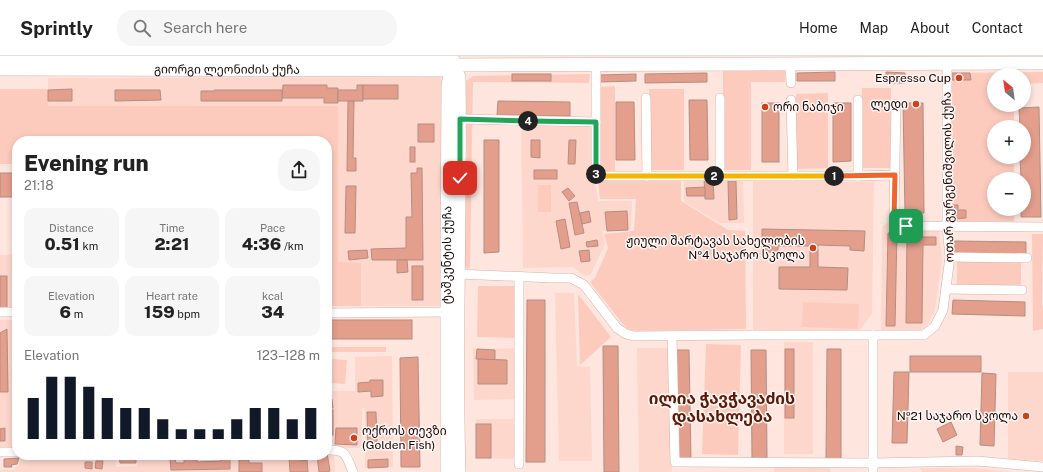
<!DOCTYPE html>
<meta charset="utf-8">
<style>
:root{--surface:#fff;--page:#f6f6f6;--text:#222;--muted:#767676;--line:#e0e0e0;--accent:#111827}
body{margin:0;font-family:"Public Sans","Noto Sans Georgian",sans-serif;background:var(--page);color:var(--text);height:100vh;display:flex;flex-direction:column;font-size:15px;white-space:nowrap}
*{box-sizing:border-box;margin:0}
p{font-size:13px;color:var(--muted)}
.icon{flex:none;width:22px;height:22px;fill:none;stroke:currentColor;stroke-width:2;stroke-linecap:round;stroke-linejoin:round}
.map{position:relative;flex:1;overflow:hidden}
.side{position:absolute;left:12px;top:80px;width:320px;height:324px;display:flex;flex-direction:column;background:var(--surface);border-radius:16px;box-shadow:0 2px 6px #0003}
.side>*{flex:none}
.needle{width:26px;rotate:331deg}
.fabs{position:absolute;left:987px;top:12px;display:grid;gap:8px}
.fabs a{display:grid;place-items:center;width:44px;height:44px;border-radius:50%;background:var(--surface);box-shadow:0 2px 6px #0003;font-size:20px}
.pin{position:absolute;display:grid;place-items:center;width:34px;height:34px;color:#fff;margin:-17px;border-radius:8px;box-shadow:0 2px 6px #0006}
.km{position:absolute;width:20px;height:20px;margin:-10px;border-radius:50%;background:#222;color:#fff;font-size:11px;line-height:20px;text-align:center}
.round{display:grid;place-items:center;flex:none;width:42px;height:42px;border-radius:16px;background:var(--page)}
.overview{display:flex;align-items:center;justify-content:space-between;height:68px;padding:0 12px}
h1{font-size:22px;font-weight:800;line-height:30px}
.metrics{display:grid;grid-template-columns:repeat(3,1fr);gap:6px;height:68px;padding:4px 12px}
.metrics div{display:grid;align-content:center;border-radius:10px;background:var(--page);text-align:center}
.metrics b{font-size:17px;font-weight:800}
.metrics small{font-size:11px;font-weight:400}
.metrics p{font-size:11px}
.chart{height:112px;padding:8px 12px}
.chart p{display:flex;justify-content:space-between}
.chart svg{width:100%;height:72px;margin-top:4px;stroke:var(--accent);stroke-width:6}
header{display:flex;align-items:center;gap:24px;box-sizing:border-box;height:56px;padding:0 20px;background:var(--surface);border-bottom:1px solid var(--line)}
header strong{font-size:19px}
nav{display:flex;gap:22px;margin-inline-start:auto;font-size:14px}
.search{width:280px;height:36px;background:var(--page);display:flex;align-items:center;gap:10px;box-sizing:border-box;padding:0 14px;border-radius:16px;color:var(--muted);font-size:15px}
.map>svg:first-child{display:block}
.built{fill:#fed7cc}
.green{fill:#fdcbbe}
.building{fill:#e39e8c;stroke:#b38e84}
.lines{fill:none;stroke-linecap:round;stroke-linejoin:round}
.street-casing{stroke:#d7b0a5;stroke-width:10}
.secondary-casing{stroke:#d7b0a5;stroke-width:14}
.street{stroke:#fff;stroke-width:9}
.secondary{stroke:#fff;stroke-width:13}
.split-1-casing{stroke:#fff;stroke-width:8}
.split-2-casing{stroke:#fff;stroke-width:8}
.split-3-casing{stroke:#fff;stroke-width:8}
.split-4-casing{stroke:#fff;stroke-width:8}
.split-5-casing{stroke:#fff;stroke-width:8}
.split-1{stroke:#f0652b;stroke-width:5}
.split-2{stroke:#f5b400;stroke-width:5}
.split-3{stroke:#f5b400;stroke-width:5}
.split-4{stroke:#22a559;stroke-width:5}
.split-5{stroke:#22a559;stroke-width:5}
.poi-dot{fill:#cb421b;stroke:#fff6f4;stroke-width:1.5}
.labels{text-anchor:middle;stroke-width:3;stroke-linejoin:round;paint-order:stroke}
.street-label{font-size:12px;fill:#150805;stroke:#fff6f4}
.poi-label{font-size:12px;fill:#150805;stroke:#fff6f4;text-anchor:end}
.district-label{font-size:16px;font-weight:bold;fill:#5b1907;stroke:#fff6f4}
</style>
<header>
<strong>Sprintly</strong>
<div class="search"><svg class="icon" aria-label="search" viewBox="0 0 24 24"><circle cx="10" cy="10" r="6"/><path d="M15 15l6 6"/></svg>Search here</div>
<nav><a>Home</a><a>Map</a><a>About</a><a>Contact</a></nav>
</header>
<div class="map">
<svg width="1043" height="416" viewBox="0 0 1043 416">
<rect width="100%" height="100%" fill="#fee5de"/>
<g class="built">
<polygon points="441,21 440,250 361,250 361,207 338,207 338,50 48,50 48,22"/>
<polygon points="521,66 594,68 594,120 598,145 632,145 631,173 602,175 605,188 591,218 585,220 573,211 523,212"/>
<polygon points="684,124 743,124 744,167 720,167 684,146"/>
<polygon points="753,124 874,126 872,258 859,275 753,276"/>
<polygon points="888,167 893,172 900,173 939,174 942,203 935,253 928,268 917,277 881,276 882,170"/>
<polygon points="17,198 17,253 0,253 0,199"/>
<polygon points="555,237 574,237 577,310 590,311 592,405 559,405"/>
<polygon points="0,264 12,264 14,393 0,393"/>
<rect x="784" y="286" width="29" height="112"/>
<polygon points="516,292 516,343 474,344 473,293"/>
<polygon points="637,292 669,292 672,416 639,416"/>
<polygon points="392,300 393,411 365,412 365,352 362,352 362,389 359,392 327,392 327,335 355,335 355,301"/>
<polygon points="1008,316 1043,316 1043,405 1008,403"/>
<polygon points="476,363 516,363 515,403 476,402"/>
<polygon points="327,396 334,396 335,416 0,416 0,414 14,414 21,404 115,399 116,411 137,410 137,400 165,401 217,399 327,399"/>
<rect x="774" y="411" width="56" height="5"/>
<polygon points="920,412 971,412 1012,416 922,416"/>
</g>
<g class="green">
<polygon points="723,14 785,15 785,26 751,26 751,114 723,114"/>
<polygon points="1043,16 1043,27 1024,28 1024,19 994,19 994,49 1016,49 1014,56 1014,71 994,71 994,101 1014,101 1014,123 994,123 994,153 1014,153 1014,165 949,165 949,17"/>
<polygon points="590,18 589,27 473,26 470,212 463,212 467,123 466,25 473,20"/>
<polygon points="615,30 615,116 599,116 599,31"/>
<polygon points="862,32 891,32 890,112 861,112"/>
<polygon points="0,33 48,33 48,50 338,50 338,206 361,207 361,250 327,250 327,85 17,85 17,108 0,108"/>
<rect x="649" y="33" width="35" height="81"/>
<polygon points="828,37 828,112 796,113 796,38"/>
<polygon points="598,124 681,125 681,145 728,174 745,175 746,273 636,275 628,273 621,266 590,226 595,222 608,192 604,178 634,175 636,143 600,143"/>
<rect x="538" y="129" width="13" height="27"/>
<polygon points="1032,178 1043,178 1042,247 1043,252 1043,273 1033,275"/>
<polygon points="957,204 1021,204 1021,232 957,231"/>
<polygon points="478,230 516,230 515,282 477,281"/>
<polygon points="578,238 611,281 580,309"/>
<polygon points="803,246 859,248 858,273 802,271"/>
<polygon points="706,288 741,289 738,399 702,398"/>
<rect x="327" y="291" width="59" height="5"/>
<polygon points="332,303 347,304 345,328 330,327"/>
</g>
<g class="building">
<polygon points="835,16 835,25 797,25 797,17"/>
<polygon points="886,16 905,17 905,27 886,27"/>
<polygon points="707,17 707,26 645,27 645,18"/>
<polygon points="952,17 970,17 971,24 952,24"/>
<rect x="512" y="18" width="39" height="7"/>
<polygon points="636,18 636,25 600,26 600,19"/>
<polygon points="283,29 327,29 327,32 338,32 338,47 324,47 324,42 282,42"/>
<polygon points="357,29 363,29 363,45 338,45 338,34 357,34"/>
<rect x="363" y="29" width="35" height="14"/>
<polygon points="72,33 72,45 48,45 48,34"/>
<polygon points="115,34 160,34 161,44 115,45"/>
<polygon points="214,34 282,34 282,45 201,45 201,35 214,35"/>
<polygon points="689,44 707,44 708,104 690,104"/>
<polygon points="348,45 354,45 353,102 356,102 356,115 347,115"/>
<polygon points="498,45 570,46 570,60 497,59"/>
<polygon points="616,46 634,46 635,104 616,104"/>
<rect x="762" y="47" width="17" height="59"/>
<polygon points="833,47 851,47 851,105 833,106"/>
<polygon points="903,47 923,47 924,157 905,157"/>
<polygon points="1039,51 1041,161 1021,161 1021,153 1024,153 1024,123 1021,123 1020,101 1024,101 1024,71 1020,71 1019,52"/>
<rect x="418" y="68" width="16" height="18"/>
<polygon points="484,84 499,84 499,196 484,197"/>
<polygon points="531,84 540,84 540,102 531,101"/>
<polygon points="569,84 576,84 575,108 568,108"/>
<rect x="410" y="91" width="5" height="15"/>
<polygon points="417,112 422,112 423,204 372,204 371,193 406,192 406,161 412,161 411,117 417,117"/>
<rect x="534" y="114" width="23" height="9"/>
<rect x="0" y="117" width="17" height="24"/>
<polygon points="704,122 713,122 714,143 705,143"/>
<polygon points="728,125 736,125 737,163 729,164"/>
<polygon points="346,130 356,130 355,177 345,177"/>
<polygon points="705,131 705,140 687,140 686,132"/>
<polygon points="568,132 575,140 569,145 562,136"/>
<polygon points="577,146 584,177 575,179 569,147"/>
<polygon points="951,149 958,149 958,154 966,154 966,162 951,163"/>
<polygon points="589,155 591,166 582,168 580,157"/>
<polygon points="627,155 628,174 607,175 605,156"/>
<polygon points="565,163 570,191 561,193 556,165"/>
<polygon points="762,173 865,175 864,195 850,194 850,190 818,189 818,211 848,212 847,234 779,233 779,211 810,211 810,190 778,190 778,196 762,196"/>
<polygon points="888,177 897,177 895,270 886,270"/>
<polygon points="907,181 936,181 936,189 923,189 922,267 906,267"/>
<polygon points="597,184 598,190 587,191 586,186"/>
<polygon points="13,185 17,185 17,196 14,196"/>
<polygon points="954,185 1026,186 1026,200 954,200"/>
<polygon points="367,194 368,202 349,204 348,195"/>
<polygon points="589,194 590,205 581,206 579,195"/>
<polygon points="14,203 17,203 17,252 15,252"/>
<polygon points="397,204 407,204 408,216 397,217"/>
<rect x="412" y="210" width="11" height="34"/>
<rect x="0" y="220" width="7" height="32"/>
<polygon points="527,244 545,244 545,406 526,406"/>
<polygon points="953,244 1025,246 1025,260 952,258"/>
<rect x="327" y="264" width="85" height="19"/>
<polygon points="7,273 8,336 0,336 0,277"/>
<polygon points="603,290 618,290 619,416 604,416"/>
<polygon points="477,293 495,294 495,304 476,303"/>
<rect x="785" y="293" width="9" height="69"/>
<polygon points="827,293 841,293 841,403 826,403"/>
<polygon points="676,294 689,294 691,404 677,404"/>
<polygon points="751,294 766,294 767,402 752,403"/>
<rect x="910" y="300" width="71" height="16"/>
<polygon points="418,301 420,411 401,411 400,302"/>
<polygon points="478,303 507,304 507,328 478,328"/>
<polygon points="894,316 909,316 907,387 892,387"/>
<polygon points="982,317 996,318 994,390 980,389"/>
<polygon points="370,324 383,324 383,340 371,341 371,335 358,336 358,327 370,326"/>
<polygon points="327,343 332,343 333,352 327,352"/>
<rect x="327" y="354" width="6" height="25"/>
<polygon points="367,356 376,356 377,387 381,387 381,392 368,393"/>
<polygon points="951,366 957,379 943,386 937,373"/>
<rect x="476" y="368" width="15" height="34"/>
<polygon points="5,372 5,385 0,385 0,373"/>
<polygon points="336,372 357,372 357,389 335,388"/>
<polygon points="956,390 963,391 962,399 956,399"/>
<polygon points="327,397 330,415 328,416 319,416 317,399 327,399"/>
<polygon points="119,399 136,399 136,407 120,407"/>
<polygon points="289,399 298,399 299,405 307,404 308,416 290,416"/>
<polygon points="19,402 17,408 11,409 12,411 4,411 4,403"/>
<polygon points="230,402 230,413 171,414 170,403 175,403 176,407 184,407 184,403 197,403 197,406 221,405 221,403"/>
<polygon points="388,403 388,411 368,412 368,404"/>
<polygon points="239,404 249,404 249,407 262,407 262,416 239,416"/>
<polygon points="96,405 103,405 102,413 95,412"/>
<polygon points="85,406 92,406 92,413 85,412"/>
</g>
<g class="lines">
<g class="street-casing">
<g id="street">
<polyline points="790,7 791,27"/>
<polyline points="596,8 596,120 858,120 895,119"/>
<polyline points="646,42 647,120"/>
<polyline points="791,44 793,120"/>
<polyline points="858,44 858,120"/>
<polyline points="896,48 894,157 894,164 899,169 906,170 1043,171"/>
<polyline points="460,63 596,66"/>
<polyline points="720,120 720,42"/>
<polyline points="950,201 1027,202"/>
<polyline points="458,218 553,222 571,222 584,229 617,272 626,278 634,280 755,279 924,279 935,270 943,254 950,201 947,171 947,7"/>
<polyline points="519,221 519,408"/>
<polyline points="946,233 1022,234"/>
<polyline points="0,256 17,256"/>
<polyline points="327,257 447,256"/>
<polyline points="873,279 873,416"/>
<polyline points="672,280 675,406 873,407 977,405 1043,411"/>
<path d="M327,394C347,393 346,400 353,416"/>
<polyline points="0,396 17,396"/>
</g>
</g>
<g class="secondary-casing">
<g id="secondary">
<polyline points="0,1 444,4 453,9 1043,7"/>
<path d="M453,9L459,21C461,152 455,284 459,416"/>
<path id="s1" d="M0,13L444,14L453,9"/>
<path id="s2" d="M447,416V204L448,30C449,21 453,12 453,4"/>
</g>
</g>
<use href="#street" class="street"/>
<use href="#secondary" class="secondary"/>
</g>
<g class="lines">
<g class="split-1-casing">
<polyline id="split-1" points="834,120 895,119 894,164 899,169 906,170"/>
</g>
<g class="split-2-casing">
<polyline id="split-2" points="714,120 834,120"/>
</g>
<g class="split-3-casing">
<polyline id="split-3" points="596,118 596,120 714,120"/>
</g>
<g class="split-4-casing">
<polyline id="split-4" points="528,65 596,66 596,118"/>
</g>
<g class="split-5-casing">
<polyline id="split-5" points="460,122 460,63 528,65"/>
</g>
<use href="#split-1" class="split-1"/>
<use href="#split-2" class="split-2"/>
<use href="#split-3" class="split-3"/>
<use href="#split-4" class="split-4"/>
<use href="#split-5" class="split-5"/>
</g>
<g class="poi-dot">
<circle cx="959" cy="22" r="4"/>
<circle cx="916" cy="48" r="4"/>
<circle cx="765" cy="51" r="4"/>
<circle cx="813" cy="192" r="4"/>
<circle cx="1026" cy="360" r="4"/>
<circle cx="354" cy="382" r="4"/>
</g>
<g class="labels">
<g class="street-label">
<text dy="4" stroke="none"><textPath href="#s1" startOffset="227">გიორგი ლეონიძის ქუჩა</textPath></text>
<text transform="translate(948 121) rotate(-91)" y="4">ოთარ გურგენიშვილის ქუჩა</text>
<text dy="4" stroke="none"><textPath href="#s2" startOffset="217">ტაშკენტის ქუჩა</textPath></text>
</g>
<g class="poi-label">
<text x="951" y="26">Espresso Cup</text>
<text x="908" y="52">ლედი</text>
<text x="773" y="55" text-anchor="start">ორი ნაბიჯი</text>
<text x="805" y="189">ჟიული შარტავას სახელობის<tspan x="805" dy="14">№4 საჯარო სკოლა</tspan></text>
<text x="1018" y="364">№21 საჯარო სკოლა</text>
<text x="362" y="379" text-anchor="start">ოქროს თევზი<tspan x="362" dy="14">(Golden Fish)</tspan></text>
</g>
<g class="district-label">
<text x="722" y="348">ილია ჭავჭავაძის<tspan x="722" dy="18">დასახლება</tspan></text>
</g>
</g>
</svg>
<div class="fabs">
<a><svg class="needle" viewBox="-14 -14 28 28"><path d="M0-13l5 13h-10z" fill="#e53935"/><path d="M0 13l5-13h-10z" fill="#767676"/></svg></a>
<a>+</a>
<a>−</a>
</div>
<div class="pin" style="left:906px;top:170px;background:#1e9e55"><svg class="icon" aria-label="arrive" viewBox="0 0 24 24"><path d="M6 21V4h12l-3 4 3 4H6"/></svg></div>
<div class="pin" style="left:460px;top:122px;background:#d93025"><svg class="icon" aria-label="check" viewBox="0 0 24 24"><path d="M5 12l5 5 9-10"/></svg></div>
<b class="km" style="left:834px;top:120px">1</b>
<b class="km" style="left:714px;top:120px">2</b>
<b class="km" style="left:596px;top:118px">3</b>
<b class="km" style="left:528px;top:65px">4</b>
<section class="side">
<div class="overview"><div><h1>Evening run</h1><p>21:18</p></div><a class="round"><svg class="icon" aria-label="share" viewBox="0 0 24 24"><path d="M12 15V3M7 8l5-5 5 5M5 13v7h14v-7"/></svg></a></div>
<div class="metrics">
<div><p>Distance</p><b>0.51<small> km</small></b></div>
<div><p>Time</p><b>2:21</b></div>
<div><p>Pace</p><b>4:36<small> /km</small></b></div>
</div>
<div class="metrics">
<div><p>Elevation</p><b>6<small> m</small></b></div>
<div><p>Heart rate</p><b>159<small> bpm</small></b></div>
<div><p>kcal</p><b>34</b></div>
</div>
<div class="chart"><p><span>Elevation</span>123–128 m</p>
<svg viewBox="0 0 160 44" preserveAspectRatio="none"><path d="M5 44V19M15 44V6M25 44V6M35 44V12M45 44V19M55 44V25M65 44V25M75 44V32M85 44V38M95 44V38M105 44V38M115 44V32M125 44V25M135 44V25M145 44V32M155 44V25"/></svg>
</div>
</section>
</div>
